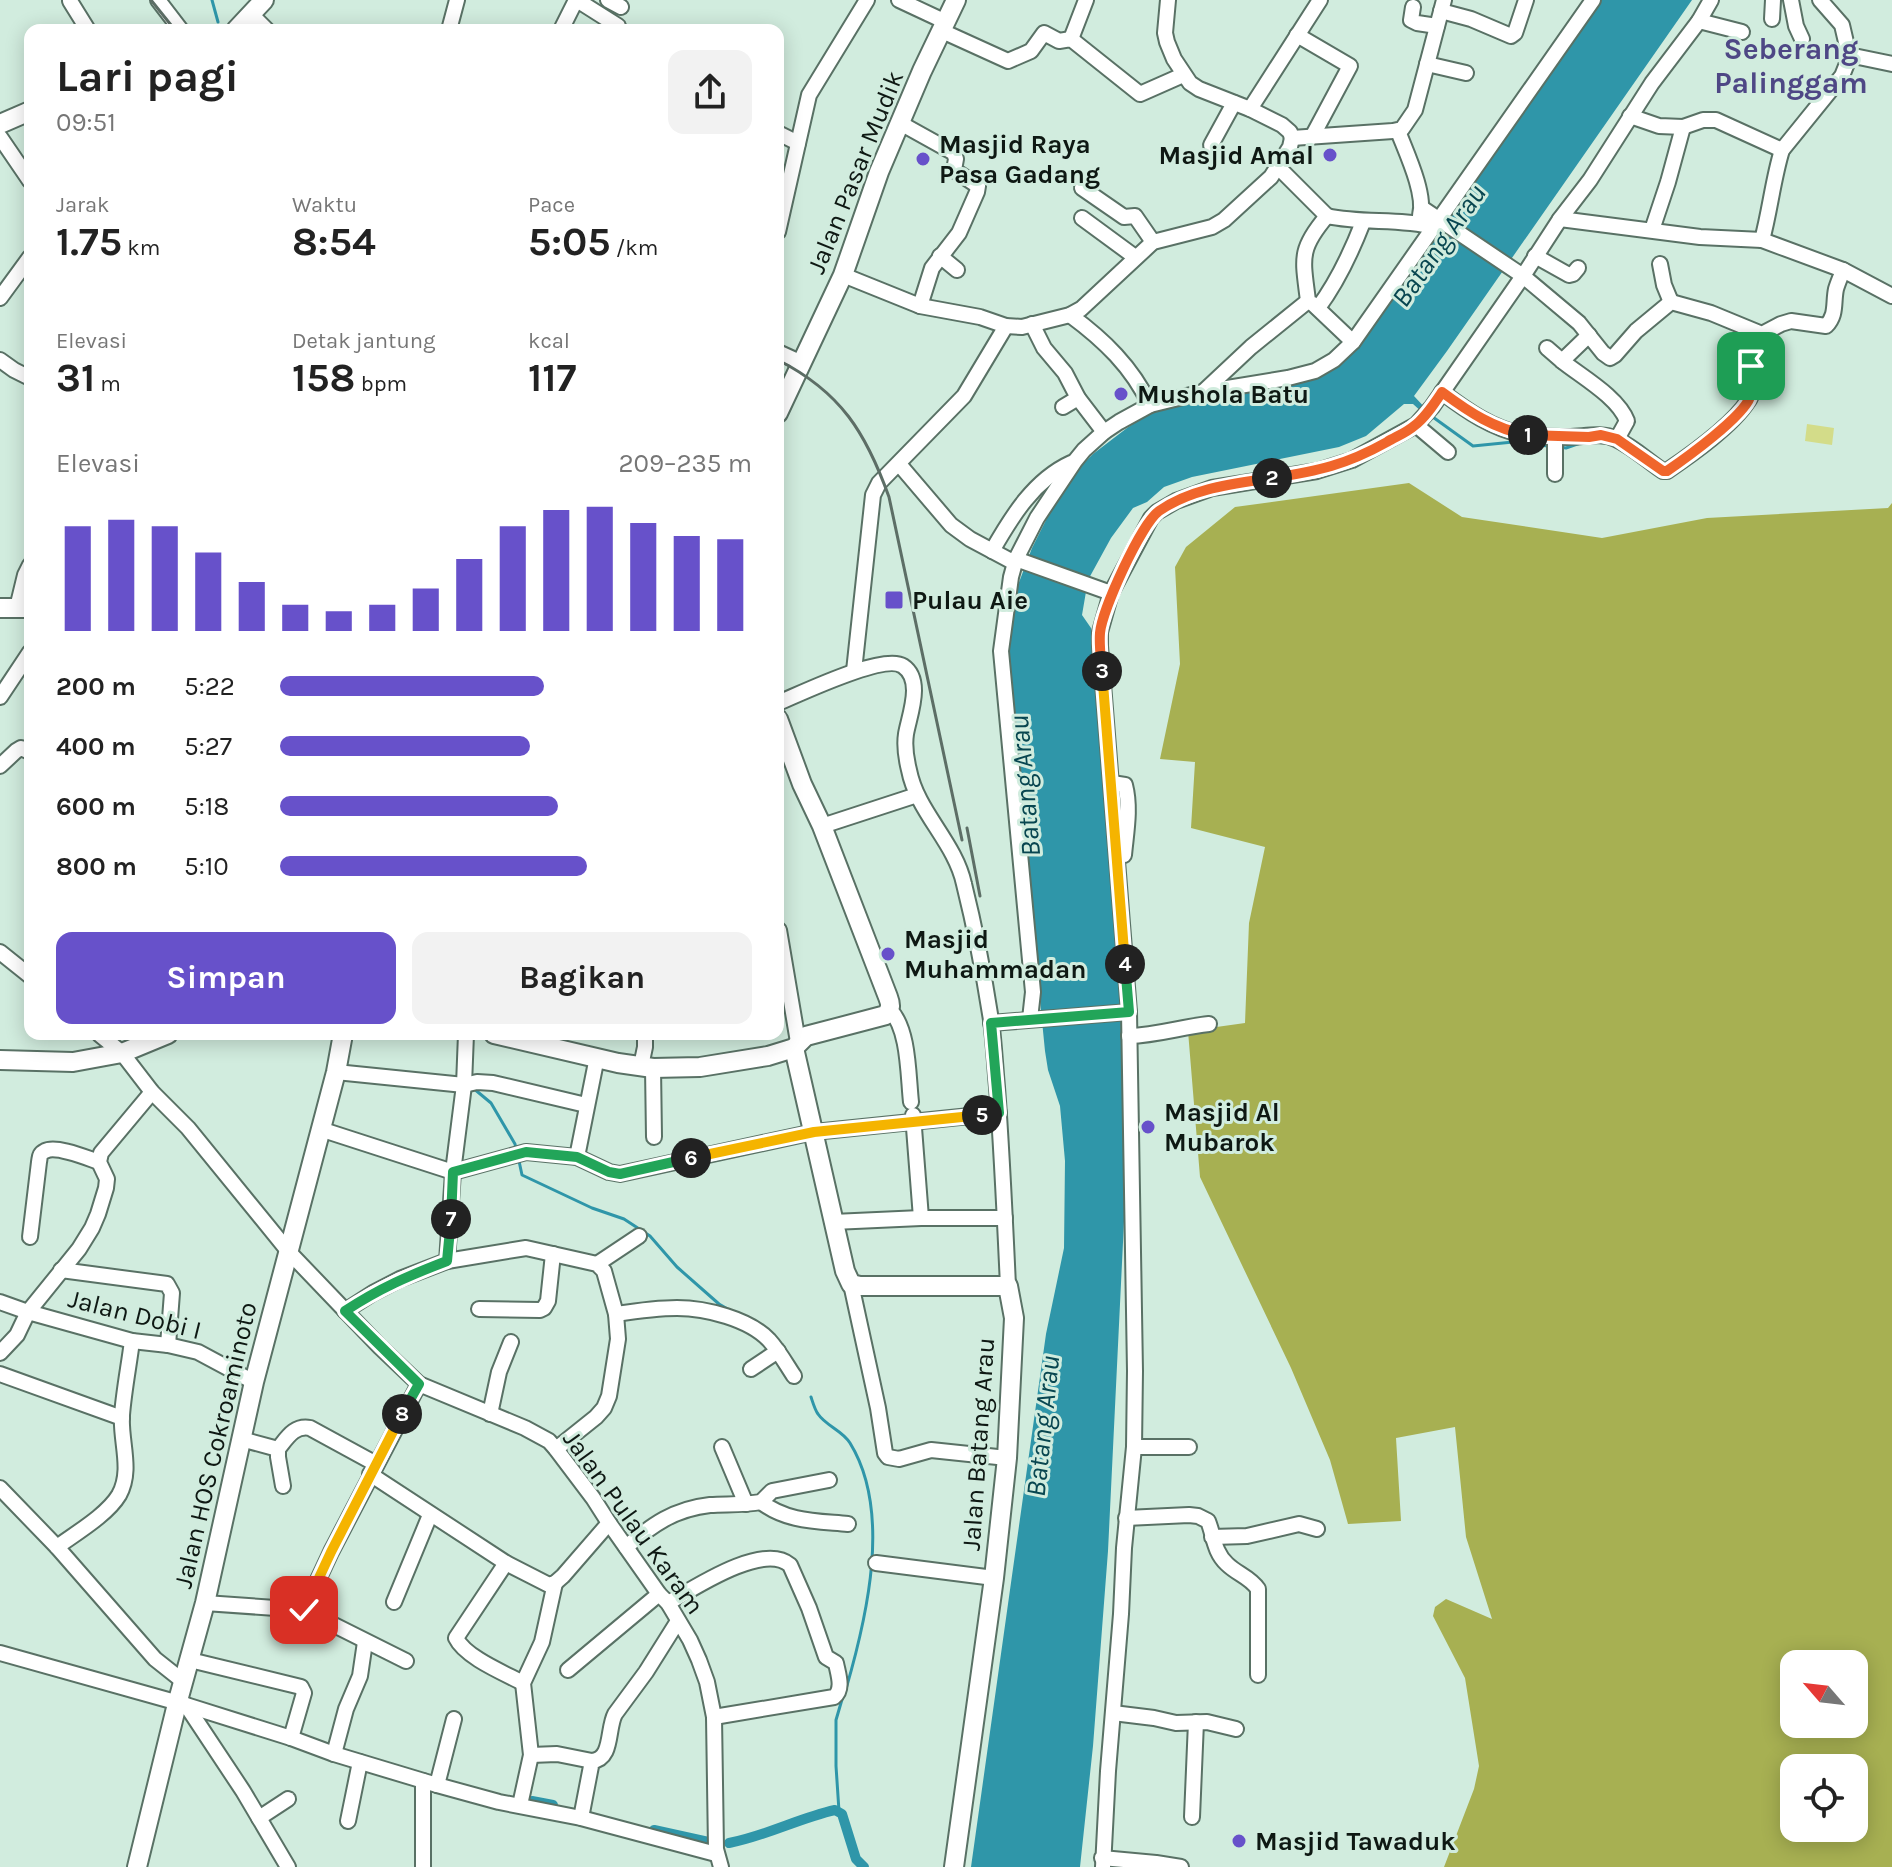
<!DOCTYPE html>
<html lang="id">
<meta charset="utf-8">
<style>
:root{--surface:#fff;--page:#f2f2f2;--text:#222;--muted:#767676;--accent:#6751ca}
body{margin:0;font-family:Karla,sans-serif;background:var(--page);color:var(--text);height:100vh;display:flex;flex-direction:column;font-size:30px;white-space:nowrap}
*{box-sizing:border-box;margin:0}
p{font-size:26px;color:var(--muted)}
.icon{flex:none;width:44px;height:44px;fill:none;stroke:currentColor;stroke-width:2;stroke-linecap:round;stroke-linejoin:round}
.map{position:relative;flex:1;overflow:hidden}
.drawer{position:absolute;left:24px;top:24px;width:760px;height:1016px;display:flex;flex-direction:column;background:var(--surface);border-radius:16px;box-shadow:0 4px 20px #0003}
.drawer>*{flex:none}
.needle{width:52px;rotate:298deg}
.buttons{position:absolute;left:1780px;top:1650px;display:grid;gap:16px}
.buttons a{display:grid;place-items:center;width:88px;height:88px;border-radius:16px;background:var(--surface);box-shadow:0 4px 20px #0003;font-size:40px}
.pin{position:absolute;display:grid;place-items:center;width:68px;height:68px;color:#fff;margin:-34px;border-radius:16px;box-shadow:0 4px 12px #0006}
.km{position:absolute;width:40px;height:40px;margin:-20px;border-radius:50%;background:#222;color:#fff;font-size:22px;line-height:40px;text-align:center}
.round{display:grid;place-items:center;flex:none;width:84px;height:84px;border-radius:16px;background:var(--page)}
.summary{display:flex;align-items:center;justify-content:space-between;height:136px;padding:0 32px}
h1{font-size:44px;font-weight:700;line-height:60px}
.stats{display:grid;grid-template-columns:repeat(3,1fr);gap:12px;height:136px;padding:8px 32px}
.stats div{display:grid;align-content:center}
.stats b{font-size:40px;font-weight:700}
.stats small{font-size:22px;font-weight:400}
.stats p{font-size:22px}
.chart{height:224px;padding:16px 32px}
.chart p{display:flex;justify-content:space-between}
.chart svg{width:100%;height:144px;margin-top:8px;stroke:var(--accent);stroke-width:6}
.action{display:flex;gap:16px;margin-top:auto;padding:16px 32px}
.action a{flex:1;height:92px;border-radius:16px;background:var(--accent);color:#fff;font-size:32px;font-weight:700;line-height:92px;text-align:center}
.action a+a{background:var(--page);color:var(--text)}
ul{padding:0 32px;list-style:none;font-size:26px}
li{display:grid;grid-template-columns:128px 96px 1fr;align-items:center;height:60px}
li i{height:20px;border-radius:10px;background:var(--accent)}
.map>svg:first-child{display:block}
.green{fill:#d3dc89}
.forest{fill:#a7b052;fill-rule:evenodd}
.water{fill:#2f96a9}
.lines{fill:none;stroke-linecap:round;stroke-linejoin:round}
.stream{stroke:#2f96a9;stroke-width:3}
.canal{stroke:#2f96a9;stroke-width:10}
.minor-casing{stroke:#597165;stroke-width:18}
.major-casing{stroke:#597165;stroke-width:22}
.minor{stroke:#fff;stroke-width:14}
.major{stroke:#fff;stroke-width:18}
.rail{stroke:#5d6e66;stroke-width:3}
.split-1-casing{stroke:#fff;stroke-width:16}
.split-2-casing{stroke:#fff;stroke-width:16}
.split-3-casing{stroke:#fff;stroke-width:16}
.split-4-casing{stroke:#fff;stroke-width:16}
.split-5-casing{stroke:#fff;stroke-width:16}
.split-6-casing{stroke:#fff;stroke-width:16}
.split-7-casing{stroke:#fff;stroke-width:16}
.split-8-casing{stroke:#fff;stroke-width:16}
.split-9-casing{stroke:#fff;stroke-width:16}
.split-1{stroke:#f0652b;stroke-width:10}
.split-2{stroke:#f0652b;stroke-width:10}
.split-3{stroke:#f0652b;stroke-width:10}
.split-4{stroke:#f5b400;stroke-width:10}
.split-5{stroke:#22a559;stroke-width:10}
.split-6{stroke:#f5b400;stroke-width:10}
.split-7{stroke:#22a559;stroke-width:10}
.split-8{stroke:#22a559;stroke-width:10}
.split-9{stroke:#f5b400;stroke-width:10}
.poi-dot{fill:#6751ca;stroke:#d1ecde;stroke-width:3}
.labels{text-anchor:middle;stroke-width:6;stroke-linejoin:round;paint-order:stroke}
.poi-label{font-size:26px;font-weight:bold;fill:#0e1813;stroke:#d1ecde;text-anchor:start}
.street-label{font-size:26px;fill:#0e1813;stroke:#d1ecde}
.water-label{font-size:28px;font-style:italic;fill:#084650;stroke:#d1ecde}
.quarter-label{font-size:30px;font-weight:bold;fill:#4e4785;stroke:#d1ecde}
</style>
<div class="map">
<svg width="1892" height="1867" viewBox="0 0 1892 1867">
<rect width="100%" height="100%" fill="#d1ecde"/>
<polygon class="green" points="1807,424 1834,428 1832,445 1805,441"/>
<path class="forest" d="M1409,483L1462,517L1602,538L1707,518L1888,508L1892,503V1867H1444L1474,1789L1479,1766L1465,1678L1433,1616L1435,1607L1446,1599L1492,1619L1466,1537L1455,1427L1396,1438L1401,1521L1348,1524L1330,1460L1291,1368L1200,1177L1188,1031L1245,1023L1249,923L1265,847L1191,828L1195,762L1160,759L1180,664L1175,567L1186,547L1235,507ZM1794,1664H1854V1724H1794ZM1794,1768H1854V1828H1794Z"/>
<polygon class="water" points="1600,0 1692,0 1447,351 1414,396 1428,411 1423,413 1413,404 1404,404 1366,436 1339,447 1192,477 1164,487 1147,502 1133,508 1111,538 1088,580 1082,615 1091,628 1124,1006 1127,1083 1125,1201 1108,1551 1093,1746 1080,1867 971,1867 1046,1334 1064,1248 1065,1161 1060,1106 1048,1070 1045,1051 1009,688 1006,639 1015,593 1032,548 1047,518 1063,490 1076,471 1093,454 1127,428 1145,416 1184,399 1331,366 1474,182"/>
<g class="lines">
<g class="stream">
<polyline points="212,0 218,22"/>
<polyline points="1430,415 1473,446 1513,442 1548,446"/>
<polyline points="1560,447 1566,448 1583,442"/>
<polyline points="473,1088 491,1103 515,1144 516,1149"/>
<polyline points="519,1161 522,1175 592,1208 624,1219 650,1236 677,1267 719,1304 731,1311"/>
<path d="M811,1397C813,1403 815,1410 818,1414C826,1426 842,1430 850,1443C892,1511 867,1617 846,1689"/>
<polyline points="839,1811 836,1766 836,1720 843,1696"/>
</g>
<g class="canal">
<polyline points="532,1801 553,1805"/>
<polyline points="654,1830 713,1843"/>
<path d="M729,1843C766,1836 799,1818 835,1810L842,1814L856,1859L864,1867"/>
</g>
<g class="minor-casing">
<g id="minor">
<polyline points="158,0 181,30"/>
<polyline points="577,0 618,26"/>
<polyline points="608,0 621,7"/>
<polyline points="899,0 946,22"/>
<polyline points="1168,0 1165,33 1167,42 1174,59 1190,83 1199,89 1250,109 1282,125 1290,132 1292,138"/>
<polyline points="1791,0 1796,26 1802,39"/>
<polyline points="70,1 88,30"/>
<polyline points="1413,7 1411,20 1417,23 1437,26"/>
<polyline points="1441,11 1471,19 1511,36 1515,33 1526,0"/>
<polyline points="251,14 267,30"/>
<polyline points="1772,19 1773,0"/>
<polyline points="1699,21 1742,32"/>
<polyline points="449,30 457,0"/>
<polyline points="561,30 576,0"/>
<polyline points="942,31 1008,61 1031,51 1044,33 1059,41 1071,39 1140,94 1183,75"/>
<polyline points="1297,35 1350,66 1312,137"/>
<polyline points="1071,39 1086,0"/>
<polyline points="1849,55 1892,64"/>
<polyline points="1427,64 1466,73"/>
<polyline points="1250,109 1320,0"/>
<polyline points="1630,116 1659,126 1683,127 1703,120 1716,120 1782,150"/>
<polyline points="900,123 954,153 956,159 954,170 978,186 977,192 959,233 932,268 920,306"/>
<path d="M1398,131C1406,152 1426,194 1420,215"/>
<polyline points="778,133 798,143"/>
<polyline points="0,137 30,181"/>
<polyline points="1292,138 1393,131 1402,129 1415,110 1444,0"/>
<polyline points="1211,145 1234,103"/>
<polyline points="1082,188 1124,217 1135,216 1153,242"/>
<path d="M1422,208L1523,276L1579,323L1603,353L1610,358L1615,355L1636,331L1671,302L1711,313L1762,334L1781,324L1791,321L1826,326C1837,315 1833,303 1836,289C1838,282 1841,276 1843,270"/>
<path d="M1327,216C1363,224 1399,218 1434,227"/>
<polyline points="1082,218 1135,257"/>
<path d="M1560,219L1700,237L1762,240C1770,211 1773,179 1782,150L1842,76L1848,61L1849,55L1842,25L1820,0"/>
<polyline points="1652,230 1668,182 1683,127"/>
<polyline points="778,232 809,95 867,0"/>
<polyline points="1762,240 1843,270 1892,296"/>
<polyline points="940,256 957,270"/>
<polyline points="1535,256 1569,275 1573,274 1578,268"/>
<polyline points="1660,264 1664,285 1671,302"/>
<polyline points="843,275 920,306 980,317 1006,326 1022,327 1070,315 1081,309 1153,242 1212,227 1224,220 1271,177 1290,147 1292,138"/>
<polyline points="0,298 30,257"/>
<polyline points="1313,304 1353,342"/>
<path d="M1318,308C1338,281 1351,253 1363,222"/>
<polyline points="1032,324 1044,348 1065,373 1078,398 1104,432"/>
<path d="M1589,335L1562,361C1582,377 1618,397 1627,421L1617,439"/>
<polyline points="1547,348 1562,361"/>
<polyline points="778,352 802,363"/>
<polyline points="0,360 14,370 30,378"/>
<path d="M1203,392L1251,347L1308,301C1303,259 1298,250 1327,216L1278,167"/>
<path d="M1442,392C1467,411 1493,429 1524,435C1538,437 1554,437 1568,437C1584,437 1601,432 1616,439C1633,447 1648,461 1663,471H1667C1692,454 1732,426 1748,401C1760,384 1741,371 1762,355V334"/>
<polyline points="1150,405 1203,392 1288,378 1315,371 1334,360 1353,342 1593,0"/>
<polyline points="1063,407 1078,398"/>
<polyline points="1416,425 1448,452"/>
<polyline points="1555,437 1555,474"/>
<polyline points="899,464 951,525 970,539 1015,563"/>
<path d="M992,551C1012,516 1034,480 1071,463"/>
<polyline points="1016,559 1111,593"/>
<polyline points="17,608 25,575 30,565"/>
<polyline points="854,671 873,495 879,483 964,396 1006,326"/>
<polyline points="0,697 30,652"/>
<path d="M778,703C800,694 884,653 903,666C924,680 909,716 906,734C904,747 906,758 909,770C917,812 955,842 964,884C975,928 984,975 991,1020C994,1042 995,1065 997,1087C1002,1153 1005,1220 1008,1286"/>
<polyline points="0,766 16,751 21,748 30,752"/>
<path d="M1112,783L1125,785C1131,808 1126,833 1124,855"/>
<polyline points="822,826 917,795"/>
<polyline points="779,930 798,1042"/>
<polyline points="0,952 30,976"/>
<path d="M890,1010C909,1029 908,1075 911,1102"/>
<path d="M1030,1019L1033,992L1001,651L1011,577L1016,559L1037,518L1075,461L1084,450L1104,432L1119,422L1150,405C1132,367 1104,340 1070,315"/>
<polyline points="991,1023 1129,1012"/>
<polyline points="99,1034 122,1053 152,1092 188,1128 289,1252 380,1347 419,1384 525,1428 549,1441 556,1449 593,1498 609,1523 659,1594 668,1603 690,1640 699,1660 707,1682 714,1717 716,1849 721,1867"/>
<path d="M1129,1036C1158,1035 1181,1027 1209,1024"/>
<polyline points="641,1066 645,1047 645,1034"/>
<polyline points="653,1068 654,1137"/>
<polyline points="336,1072 464,1085 477,1082 493,1083 586,1105"/>
<polyline points="913,1115 921,1218"/>
<polyline points="320,1129 453,1172 526,1152 577,1157 609,1172 620,1174 814,1132 999,1113"/>
<polyline points="577,1157 597,1057"/>
<polyline points="833,1222 921,1218 1005,1218"/>
<path d="M30,1237L39,1162C40,1157 39,1154 45,1151C56,1145 87,1158 99,1162"/>
<polyline points="447,1261 453,1172 464,1085 466,1034"/>
<polyline points="597,1264 639,1236"/>
<polyline points="61,1270 167,1284 172,1293 168,1345"/>
<polyline points="851,1284 878,1408 885,1453 888,1457 899,1459 931,1450 1007,1458"/>
<polyline points="0,1302 28,1312 132,1341 168,1345 198,1352 254,1382"/>
<polyline points="479,1309 540,1310 544,1308 548,1301 553,1254"/>
<polyline points="345,1311 373,1293 400,1279 447,1261 526,1248 597,1264 604,1271 616,1314 618,1339 609,1396 604,1408 596,1417 556,1449"/>
<path d="M616,1314C636,1311 657,1308 677,1308C706,1308 749,1319 769,1340C779,1351 786,1364 794,1376"/>
<polyline points="0,1353 17,1335 28,1312 79,1249 92,1228 98,1214 106,1188 107,1179 99,1162 101,1153 152,1092"/>
<polyline points="751,1369 778,1351"/>
<polyline points="0,1374 122,1418"/>
<polyline points="490,1414 499,1372 511,1342"/>
<polyline points="241,1439 278,1449 278,1457 283,1486"/>
<polyline points="722,1447 746,1504"/>
<polyline points="1134,1447 1189,1447"/>
<path d="M278,1449C287,1438 294,1425 310,1428L376,1464"/>
<polyline points="370,1474 506,1563 549,1585 555,1583 563,1576 609,1523"/>
<polyline points="0,1488 57,1547 155,1659 184,1682"/>
<path d="M761,1502C787,1522 817,1521 848,1524"/>
<path d="M1126,1518L1189,1515L1198,1516L1208,1521C1214,1536 1214,1552 1227,1564C1237,1574 1250,1577 1258,1589V1675"/>
<polyline points="1212,1537 1247,1536 1299,1524 1317,1529"/>
<path d="M57,1547C76,1533 107,1515 119,1495C133,1470 120,1441 122,1415C124,1390 129,1365 132,1341"/>
<path d="M626,1547C652,1525 674,1509 710,1505C727,1504 744,1505 761,1502L772,1491L829,1480"/>
<path d="M506,1563L456,1638C465,1657 504,1673 523,1683"/>
<polyline points="876,1563 994,1578"/>
<polyline points="394,1602 430,1515"/>
<polyline points="205,1603 304,1610 406,1661"/>
<path d="M668,1603C694,1588 763,1542 790,1565L809,1608L826,1657L836,1663C838,1674 844,1689 834,1697L714,1717"/>
<polyline points="304,1610 331,1552 419,1384"/>
<polyline points="0,1653 186,1705 291,1738 334,1754 437,1785 499,1802 581,1818 716,1854"/>
<polyline points="190,1660 301,1687 304,1693 291,1738"/>
<polyline points="568,1670 659,1594"/>
<polyline points="186,1705 243,1791 288,1867"/>
<polyline points="1113,1713 1154,1718 1176,1723 1207,1722 1236,1729"/>
<polyline points="334,1754 346,1709 360,1676 365,1642"/>
<polyline points="531,1755 557,1754 592,1761"/>
<polyline points="423,1781 423,1867"/>
<polyline points="437,1785 454,1719"/>
<polyline points="520,1805 531,1755 523,1683 542,1642 555,1583"/>
<polyline points="1192,1817 1196,1722"/>
<polyline points="259,1818 288,1799"/>
<path d="M581,1818L592,1761C613,1759 607,1729 615,1714L646,1672L678,1621"/>
<polyline points="348,1821 360,1762"/>
<polyline points="1102,1858 1156,1863 1181,1867"/>
<polyline points="1103,1867 1108,1771 1121,1614 1124,1548 1134,1447 1135,1371 1129,1012 1100,646 1100,632 1111,593 1151,518 1157,512 1176,501 1212,488 1317,471 1352,460 1416,425 1432,407 1523,276 1560,219 1590,180 1652,83 1699,21 1711,0"/>
</g>
</g>
<g class="major-casing">
<g id="major">
<polyline points="236,30 264,0"/>
<polyline points="0,124 30,111"/>
<polyline points="778,413 843,275 879,172 922,71 956,0"/>
<polyline points="0,608 30,608"/>
<path d="M494,1034L618,1063L653,1068L700,1067L768,1056L794,1048L806,1036L886,1015C891,1008 891,1005 888,997L822,826L802,784L778,719"/>
<polyline points="794,1048 845,1271 851,1284 860,1286 1008,1286 1014,1318 1007,1458 994,1578 954,1867"/>
<polyline points="0,1060 73,1062 122,1053 168,1034"/>
<polyline points="137,1867 177,1704 205,1603 254,1382 336,1072 343,1034"/>
</g>
</g>
<use href="#minor" class="minor"/>
<use href="#major" class="major"/>
<g class="rail">
<polyline points="151,0 175,30"/>
<path d="M778,360C841,392 866,433 889,497L962,840"/>
<polyline points="967,828 980,896"/>
</g>
</g>
<g class="lines">
<g class="split-1-casing">
<path id="split-1" d="M1528,435L1589,437L1601,435L1617,439L1663,471H1667C1686,458 1743,417 1750,397C1754,388 1751,375 1751,366"/>
</g>
<g class="split-2-casing">
<path id="split-2" d="M1272,478C1318,471 1346,465 1387,442C1395,437 1406,433 1414,426C1425,418 1434,404 1442,392C1469,412 1494,429 1528,435"/>
</g>
<g class="split-3-casing">
<path id="split-3" d="M1102,671C1101,659 1099,646 1100,633C1102,610 1141,524 1159,511C1192,488 1233,484 1272,478"/>
</g>
<g class="split-4-casing">
<polyline id="split-4" points="1102,671 1125,964"/>
</g>
<g class="split-5-casing">
<polyline id="split-5" points="982,1115 999,1113 991,1023 1129,1012 1125,964"/>
</g>
<g class="split-6-casing">
<polyline id="split-6" points="691,1158 814,1132 982,1115"/>
</g>
<g class="split-7-casing">
<polyline id="split-7" points="451,1219 453,1172 526,1152 577,1157 609,1172 620,1174 691,1158"/>
</g>
<g class="split-8-casing">
<path id="split-8" d="M402,1414L419,1384L345,1311C380,1288 408,1276 447,1261L451,1219"/>
</g>
<g class="split-9-casing">
<polyline id="split-9" points="304,1610 331,1552 402,1414"/>
</g>
<use href="#split-1" class="split-1"/>
<use href="#split-2" class="split-2"/>
<use href="#split-3" class="split-3"/>
<use href="#split-4" class="split-4"/>
<use href="#split-5" class="split-5"/>
<use href="#split-6" class="split-6"/>
<use href="#split-7" class="split-7"/>
<use href="#split-8" class="split-8"/>
<use href="#split-9" class="split-9"/>
</g>
<g class="poi-dot">
<circle cx="1330" cy="155" r="8"/>
<circle cx="923" cy="159" r="8"/>
<circle cx="1121" cy="394" r="8"/>
<rect x="884" y="590" width="20" height="20" rx="4"/>
<circle cx="888" cy="954" r="8"/>
<circle cx="1148" cy="1127" r="8"/>
<circle cx="1239" cy="1841" r="8"/>
</g>
<g class="labels">
<g class="poi-label">
<text x="939" y="153">Masjid Raya<tspan x="939" dy="30">Pasa Gadang</tspan></text>
<text x="1314" y="164" text-anchor="end">Masjid Amal</text>
<text x="1137" y="403">Mushola Batu</text>
<text x="912" y="609">Pulau Aie</text>
<text x="904" y="948">Masjid<tspan x="904" dy="30">Muhammadan</tspan></text>
<text x="1164" y="1121">Masjid Al<tspan x="1164" dy="30">Mubarok</tspan></text>
<text x="1255" y="1850">Masjid Tawaduk</text>
</g>
<g class="street-label">
<text transform="translate(855 172) rotate(-68)" y="9">Jalan Pasar Mudik</text>
<text transform="translate(135 1314) rotate(14)" y="9">Jalan Dobi I</text>
<text transform="translate(978 1444) rotate(-86)" y="9">Jalan Batang Arau</text>
<text transform="translate(215 1445) rotate(-77)" y="9">Jalan HOS Cokroaminoto</text>
<text transform="translate(634 1522) rotate(54)" y="9">Jalan Pulau Karam</text>
</g>
<g class="water-label">
<text transform="translate(1438 245) rotate(-55)" y="10">Batang Arau</text>
<text transform="translate(1024 786) rotate(-95)" y="10">Batang Arau</text>
<text transform="translate(1042 1426) rotate(-84)" y="10">Batang Arau</text>
</g>
<g class="quarter-label">
<text x="1791" y="59">Seberang<tspan x="1791" dy="34">Palinggam</tspan></text>
</g>
</g>
</svg>
<div class="buttons">
<a><svg class="needle" viewBox="-14 -14 28 28"><path d="M0-13l5 13h-10z" fill="#e53935"/><path d="M0 13l5-13h-10z" fill="#767676"/></svg></a>
<a><svg class="icon" aria-label="locate" viewBox="0 0 24 24"><circle cx="12" cy="12" r="6"/><path d="M12 2v4M12 18v4M2 12h4M18 12h4"/></svg></a>
</div>
<div class="pin" style="left:1751px;top:366px;background:#1e9e55"><svg class="icon" aria-label="arrive" viewBox="0 0 24 24"><path d="M6 21V4h12l-3 4 3 4H6"/></svg></div>
<div class="pin" style="left:304px;top:1610px;background:#d93025"><svg class="icon" aria-label="check" viewBox="0 0 24 24"><path d="M5 12l5 5 9-10"/></svg></div>
<b class="km" style="left:1528px;top:435px">1</b>
<b class="km" style="left:1272px;top:478px">2</b>
<b class="km" style="left:1102px;top:671px">3</b>
<b class="km" style="left:1125px;top:964px">4</b>
<b class="km" style="left:982px;top:1115px">5</b>
<b class="km" style="left:691px;top:1158px">6</b>
<b class="km" style="left:451px;top:1219px">7</b>
<b class="km" style="left:402px;top:1414px">8</b>
<section class="drawer">
<div class="summary"><div><h1>Lari pagi</h1><p>09:51</p></div><a class="round"><svg class="icon" aria-label="share" viewBox="0 0 24 24"><path d="M12 15V3M7 8l5-5 5 5M5 13v7h14v-7"/></svg></a></div>
<div class="stats">
<div><p>Jarak</p><b>1.75<small> km</small></b></div>
<div><p>Waktu</p><b>8:54</b></div>
<div><p>Pace</p><b>5:05<small> /km</small></b></div>
</div>
<div class="stats">
<div><p>Elevasi</p><b>31<small> m</small></b></div>
<div><p>Detak jantung</p><b>158<small> bpm</small></b></div>
<div><p>kcal</p><b>117</b></div>
</div>
<div class="chart"><p><span>Elevasi</span>209–235 m</p>
<svg viewBox="0 0 160 44" preserveAspectRatio="none"><path d="M5 44V12M15 44V10M25 44V12M35 44V20M45 44V29M55 44V36M65 44V38M75 44V36M85 44V31M95 44V22M105 44V12M115 44V7M125 44V6M135 44V11M145 44V15M155 44V16"/></svg>
</div>
<ul>
<li><b>200 m</b>5:22<i style="width:56%"></i></li>
<li><b>400 m</b>5:27<i style="width:53%"></i></li>
<li><b>600 m</b>5:18<i style="width:59%"></i></li>
<li><b>800 m</b>5:10<i style="width:65%"></i></li>
</ul>
<div class="action"><a>Simpan</a><a>Bagikan</a></div>
</section>
</div>
